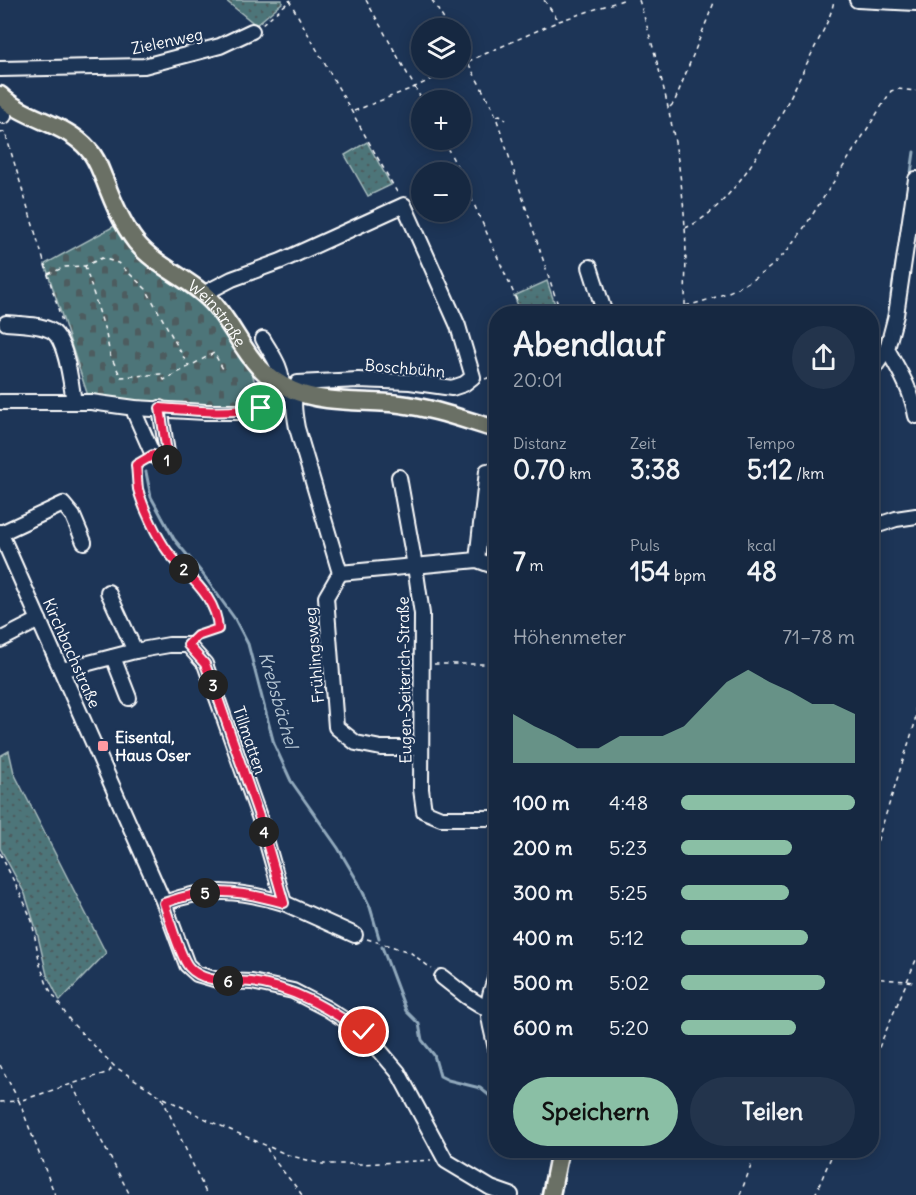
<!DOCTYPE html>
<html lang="de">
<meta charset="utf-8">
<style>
:root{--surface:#162841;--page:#23344c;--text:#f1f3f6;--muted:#9ea6b1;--line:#35445a;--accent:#8abfa5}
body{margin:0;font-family:Delius,sans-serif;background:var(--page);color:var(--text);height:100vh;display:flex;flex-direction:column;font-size:22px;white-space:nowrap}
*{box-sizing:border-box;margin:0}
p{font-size:20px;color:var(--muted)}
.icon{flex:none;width:33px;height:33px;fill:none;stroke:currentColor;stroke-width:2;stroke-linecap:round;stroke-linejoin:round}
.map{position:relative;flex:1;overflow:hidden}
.side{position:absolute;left:489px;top:306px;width:390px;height:852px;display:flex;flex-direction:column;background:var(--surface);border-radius:24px;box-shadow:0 3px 15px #0003,0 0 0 2px var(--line)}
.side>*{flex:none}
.buttons{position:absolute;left:411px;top:18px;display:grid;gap:12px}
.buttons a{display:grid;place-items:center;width:60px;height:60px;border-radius:50%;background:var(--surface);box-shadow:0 3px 15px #0003,0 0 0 2px var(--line);font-size:30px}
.pin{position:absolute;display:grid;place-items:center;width:51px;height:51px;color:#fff;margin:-26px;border:3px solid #fff;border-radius:50%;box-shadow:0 2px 6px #0007}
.km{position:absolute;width:30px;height:30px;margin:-15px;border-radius:50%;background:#222;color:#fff;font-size:16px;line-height:30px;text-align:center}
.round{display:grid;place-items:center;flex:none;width:63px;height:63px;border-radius:32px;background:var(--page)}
.summary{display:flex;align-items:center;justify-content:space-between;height:102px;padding:0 24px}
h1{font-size:33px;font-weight:800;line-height:45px}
.stats{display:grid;grid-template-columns:repeat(3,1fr);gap:9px;height:102px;padding:6px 24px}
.stats div{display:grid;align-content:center}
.stats b{font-size:26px;font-weight:800}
.stats small{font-size:16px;font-weight:400}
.stats p{font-size:16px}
.chart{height:168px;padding:12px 24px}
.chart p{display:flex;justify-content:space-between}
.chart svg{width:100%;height:108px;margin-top:6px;fill:var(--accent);opacity:.7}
.action{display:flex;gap:12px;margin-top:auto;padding:12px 24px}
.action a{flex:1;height:69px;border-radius:36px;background:var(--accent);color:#111;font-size:24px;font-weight:800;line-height:69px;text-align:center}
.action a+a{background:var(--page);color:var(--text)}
ul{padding:0 24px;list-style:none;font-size:20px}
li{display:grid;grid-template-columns:96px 72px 1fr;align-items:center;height:45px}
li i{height:15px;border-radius:8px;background:var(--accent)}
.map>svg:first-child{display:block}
.grass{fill:url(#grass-dots);stroke:#a6babc;stroke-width:1.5}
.cemetery{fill:url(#cemetery-stones);stroke:#a6babc;stroke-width:1.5}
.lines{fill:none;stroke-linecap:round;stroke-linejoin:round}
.stream{stroke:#91a9bc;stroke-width:3}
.minor-casing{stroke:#fff;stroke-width:18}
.major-casing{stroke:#fff;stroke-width:21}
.path{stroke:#fff;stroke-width:1.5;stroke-dasharray:4.5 4.5;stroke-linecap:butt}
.minor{stroke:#1d3557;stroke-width:14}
.major{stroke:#6b7065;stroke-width:16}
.route-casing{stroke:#fff;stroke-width:12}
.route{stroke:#e11d48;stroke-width:8}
.poi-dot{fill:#ff9aa2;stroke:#1d3557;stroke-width:2}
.labels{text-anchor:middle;stroke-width:4.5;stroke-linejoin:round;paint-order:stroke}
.street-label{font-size:16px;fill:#fff;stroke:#1d3557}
.poi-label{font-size:16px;font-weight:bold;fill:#fff;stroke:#1d3557;text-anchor:start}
.water-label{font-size:18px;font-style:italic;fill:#b5c5d2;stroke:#1d3557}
</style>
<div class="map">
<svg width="916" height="1195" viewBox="0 0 916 1195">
<defs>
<pattern id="grass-dots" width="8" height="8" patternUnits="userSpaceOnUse" patternTransform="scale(1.5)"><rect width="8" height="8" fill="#4e7579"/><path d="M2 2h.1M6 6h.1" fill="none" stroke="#4d5c5e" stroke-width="1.8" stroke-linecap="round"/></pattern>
<pattern id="cemetery-stones" width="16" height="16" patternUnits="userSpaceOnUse" patternTransform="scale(1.5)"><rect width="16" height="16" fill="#4e7579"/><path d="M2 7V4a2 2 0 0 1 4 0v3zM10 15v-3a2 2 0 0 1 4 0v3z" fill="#4d5c5e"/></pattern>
</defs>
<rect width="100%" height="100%" fill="#1d3557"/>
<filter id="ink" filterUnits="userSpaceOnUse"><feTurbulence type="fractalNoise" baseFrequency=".0167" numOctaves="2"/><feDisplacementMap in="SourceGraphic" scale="12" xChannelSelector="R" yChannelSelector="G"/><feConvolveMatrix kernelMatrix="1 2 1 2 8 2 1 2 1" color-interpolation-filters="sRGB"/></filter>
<g filter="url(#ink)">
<g class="grass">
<polygon points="225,0 282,0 282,3 256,25"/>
<polygon points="367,142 391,185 368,196 345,155"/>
<polygon points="547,281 558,313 521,313 514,296"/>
<polygon points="9,751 14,773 106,953 60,1001 47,975 37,932 25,894 0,848 0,756"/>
</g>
<polygon class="cemetery" points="118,224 137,257 202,302 214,316 253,376 259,400 210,409 88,396 45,264"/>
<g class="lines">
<g class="stream">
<polyline points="910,180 914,152"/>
<polyline points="895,269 901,236"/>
<polyline points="891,295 894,276"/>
<polyline points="885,331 890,303"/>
<polyline points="146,472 151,497 174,539 202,573 235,619 248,644 274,744 291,781 338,848 358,882 370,907 379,938"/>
<polyline points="382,947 406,1011 419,1024 422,1040 434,1055 440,1076 448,1080 480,1088 496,1101"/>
<polyline points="567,1162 570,1150"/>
<polyline points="560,1195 565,1172"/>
</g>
<g class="minor-casing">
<g id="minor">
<polyline points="857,0 916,3"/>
<polyline points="0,69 144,66 220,46 252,31"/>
<polyline points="4,116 4,108 8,103"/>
<polyline points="590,267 605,314"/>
<path d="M203,294L232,279L281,261L404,205L458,326L473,377L464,384L452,388L410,382L358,380L298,383C292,398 294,412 297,428L340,573L326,597L336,727L356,743L381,748H421"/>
<path d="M6,323C20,324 40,324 52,331C67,341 71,385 74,402"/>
<path d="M263,339C270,352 284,369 281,385"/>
<path d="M887,349C899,370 912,391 916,416"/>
<polyline points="872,371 887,349 896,315 916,179"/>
<polyline points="0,402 91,402 135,408 205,412 241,412 283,402 295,391"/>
<polyline points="135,408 135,414 153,455 162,462 168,459 160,408"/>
<polyline points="399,477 415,566 422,614 421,789 424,811 441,818 496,818"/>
<polyline points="872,527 896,519 916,516"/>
<polyline points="0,532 164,903 187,965 197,974 221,981 252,982 293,991 326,1008 364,1032 398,1072 446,1161 491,1188 511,1195"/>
<polyline points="1,533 63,504 73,516 84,542"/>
<polyline points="477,560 487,471"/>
<polyline points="340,573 477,560 496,567"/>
<polyline points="108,592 135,651"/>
<polyline points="0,640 39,620"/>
<polyline points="113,657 129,698"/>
<path d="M62,670L135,651L169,645H188L205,664L261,822L284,903C240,890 208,887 164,903"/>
<polyline points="284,903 355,935"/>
<polyline points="442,977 466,996 487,1009"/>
<path d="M496,977C483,1009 489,1016 496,1049"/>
</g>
</g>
<g class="major-casing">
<g id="major">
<path id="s1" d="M0,95C25,120 64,122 88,149C97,158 100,170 105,181C113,202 122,224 136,242C157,268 192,279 214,304C243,338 247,370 292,390C322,404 366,400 400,404C433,408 465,420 496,429"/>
<polyline points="551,1195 560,1150"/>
</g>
</g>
<g class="path">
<polyline points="289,0 398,194"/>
<polyline points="366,0 422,100"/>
<polyline points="432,0 449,28"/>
<polyline points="544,0 559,21"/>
<path d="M639,0C662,74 681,150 685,228C687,254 685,280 685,306"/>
<polyline points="262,24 291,0"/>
<polyline points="460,48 494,111 561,314"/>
<polyline points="460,65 559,21 623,0"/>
<polyline points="670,107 674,103 715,0"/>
<polyline points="354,111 415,87 456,68"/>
<polyline points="497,116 500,115 506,120"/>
<polyline points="0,133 5,132 63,325"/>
<polyline points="443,140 460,172"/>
<polyline points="460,173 523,314"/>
<path d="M685,228C739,207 786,106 811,55C819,38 831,19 834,0"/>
<polyline points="85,266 106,334 110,355 121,377 161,374 164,380 214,353 223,369"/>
<polyline points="48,274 65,267 85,266 102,258 118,263 146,289 189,367"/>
<path d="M683,314L685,306C720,298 756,283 782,256C798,240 809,219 822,200C845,164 868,128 891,91L897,89L916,91"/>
<polyline points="485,379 496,375"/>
<path d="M142,461L136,465C137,473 137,481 138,489C143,508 157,537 168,552C187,576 217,596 218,629L197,637"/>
<polyline points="434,664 496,664"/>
<polyline points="0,853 25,904 32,921 40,965 48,987 71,1022 114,1066 162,1097 212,1122 288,1155 322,1164 364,1164 431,1160"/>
<polyline points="872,858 915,723 916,696"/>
<polyline points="367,939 410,952 432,969"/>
<polyline points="872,978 916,982"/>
<polyline points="872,1064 916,960"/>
<polyline points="0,1065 19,1101 109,1072 113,1066"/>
<polyline points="72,1085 130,1195"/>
<polyline points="162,1098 207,1195"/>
<polyline points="0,1102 19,1101 55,1195"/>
<path d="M267,1148C270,1158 294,1183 302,1195"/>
<polyline points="740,1195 757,1150"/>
<polyline points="815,1195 834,1150"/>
</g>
<use href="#minor" class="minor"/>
<use href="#major" class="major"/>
</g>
</g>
<g class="lines" filter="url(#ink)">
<g class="route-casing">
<path id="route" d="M261,408C227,414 194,411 160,408L168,459L162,462L153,455L136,465C137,473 137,481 138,489C143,508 157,537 168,552C187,576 217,596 218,629L197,636L188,645L205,664L218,698L261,822L284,903C239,890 208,887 164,903C169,918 180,957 189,967C204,984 230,980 251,982C294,987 328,1009 364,1032"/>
</g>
<use href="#route" class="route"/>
</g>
<rect class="poi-dot" x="97" y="740" width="12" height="12" rx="3"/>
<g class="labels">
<g class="street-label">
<text transform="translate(167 41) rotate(-12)" y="6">Zielenweg</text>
<text dy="6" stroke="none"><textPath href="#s1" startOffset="318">Weinstraße</textPath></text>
<text transform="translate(405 368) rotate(5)" y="6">Boschbühn</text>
<text transform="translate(72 653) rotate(66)" y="6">Kirchbachstraße</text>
<text transform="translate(314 655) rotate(-95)" y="6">Frühlingsweg</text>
<text transform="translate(404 680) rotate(-91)" y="6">Eugen-Seiterich-Straße</text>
<text transform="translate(250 740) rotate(71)" y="6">Tillmatten</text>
</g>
<g class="poi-label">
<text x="115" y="743">Eisental,<tspan x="115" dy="18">Haus Oser</tspan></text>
</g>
<g class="water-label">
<text transform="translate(278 700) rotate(74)" y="6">Krebsbächel</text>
</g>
</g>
</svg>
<div class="buttons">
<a><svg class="icon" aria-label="layers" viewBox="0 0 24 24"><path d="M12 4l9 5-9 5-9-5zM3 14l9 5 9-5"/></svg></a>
<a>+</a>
<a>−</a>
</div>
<div class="pin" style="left:261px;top:408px;background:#1e9e55"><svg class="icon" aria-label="arrive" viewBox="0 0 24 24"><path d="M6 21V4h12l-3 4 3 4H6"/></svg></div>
<div class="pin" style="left:364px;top:1032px;background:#d93025"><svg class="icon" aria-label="check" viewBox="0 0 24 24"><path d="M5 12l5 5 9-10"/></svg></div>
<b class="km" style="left:167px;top:460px">1</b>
<b class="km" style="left:184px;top:569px">2</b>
<b class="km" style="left:213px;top:685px">3</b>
<b class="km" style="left:264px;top:832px">4</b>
<b class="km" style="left:205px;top:893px">5</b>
<b class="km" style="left:228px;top:981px">6</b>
<section class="side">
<div class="summary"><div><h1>Abendlauf</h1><p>20:01</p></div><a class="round"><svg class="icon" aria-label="share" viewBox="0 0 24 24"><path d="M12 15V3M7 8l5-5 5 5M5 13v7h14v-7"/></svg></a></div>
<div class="stats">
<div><p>Distanz</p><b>0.70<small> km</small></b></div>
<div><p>Zeit</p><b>3:38</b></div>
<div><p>Tempo</p><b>5:12<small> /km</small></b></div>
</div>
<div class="stats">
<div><b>7<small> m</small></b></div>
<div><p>Puls</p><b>154<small> bpm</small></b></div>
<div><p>kcal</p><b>48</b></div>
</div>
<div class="chart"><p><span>Höhenmeter</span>71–78 m</p>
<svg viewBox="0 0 160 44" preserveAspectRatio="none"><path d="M0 44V24L10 29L20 33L30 38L40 38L50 33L60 33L70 33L80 29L90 20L100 11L110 6L120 11L130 15L140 20L150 20L160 24V44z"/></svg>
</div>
<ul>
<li><b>100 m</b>4:48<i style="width:100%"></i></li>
<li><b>200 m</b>5:23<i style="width:64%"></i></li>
<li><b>300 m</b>5:25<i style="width:62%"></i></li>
<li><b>400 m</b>5:12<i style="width:73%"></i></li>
<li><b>500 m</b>5:02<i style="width:83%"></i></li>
<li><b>600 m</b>5:20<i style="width:66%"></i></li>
</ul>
<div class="action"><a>Speichern</a><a>Teilen</a></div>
</section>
</div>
